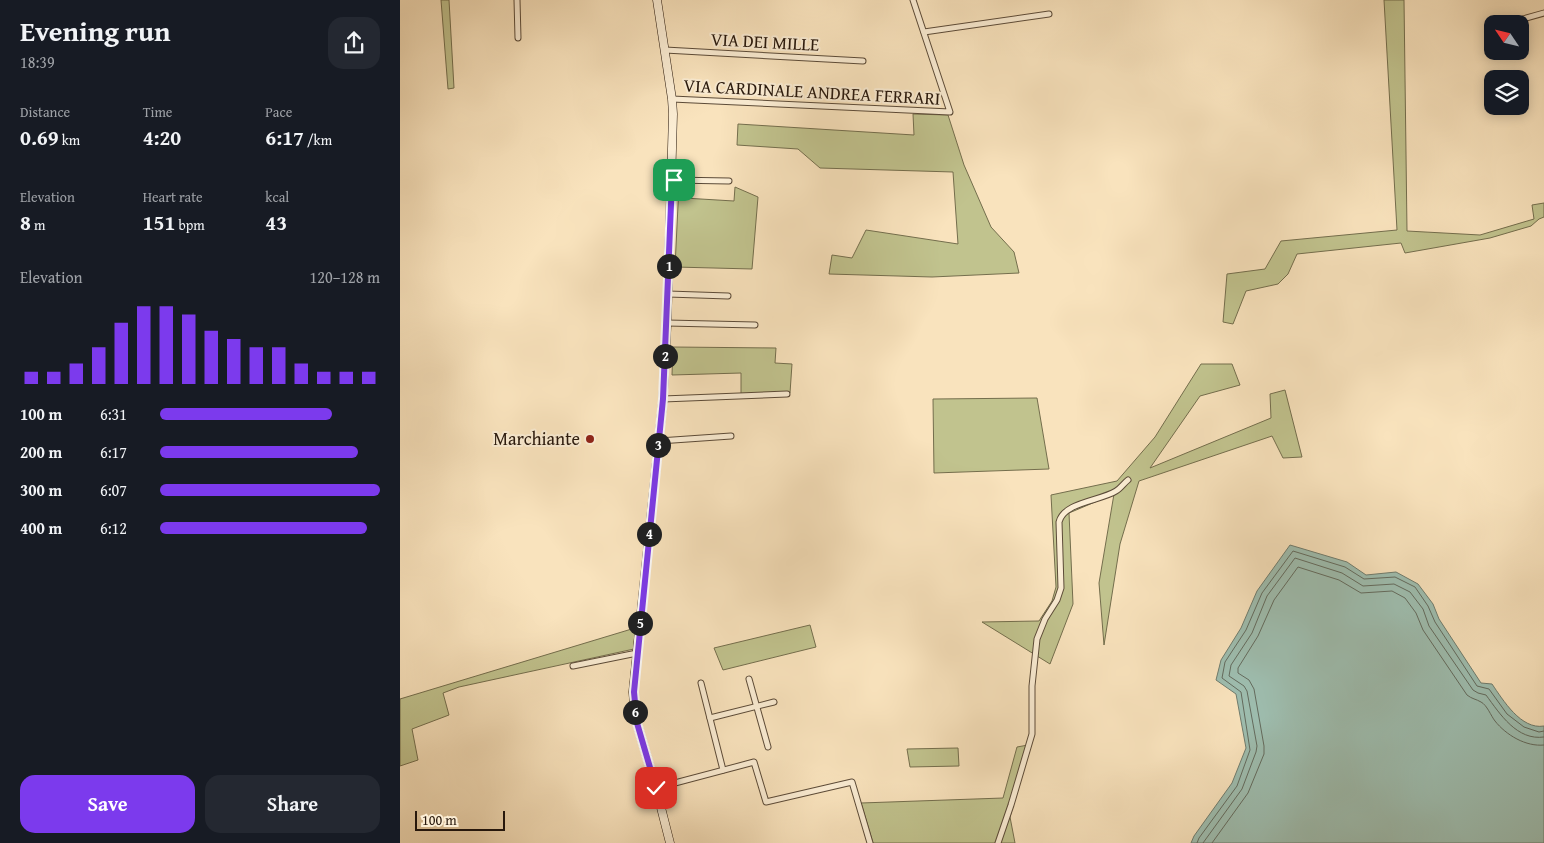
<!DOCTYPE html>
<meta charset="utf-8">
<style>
:root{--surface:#171b24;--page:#242831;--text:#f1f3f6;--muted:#9ea1a6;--accent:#7c3aed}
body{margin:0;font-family:"Gentium Book Plus",serif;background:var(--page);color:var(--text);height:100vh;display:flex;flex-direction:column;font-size:19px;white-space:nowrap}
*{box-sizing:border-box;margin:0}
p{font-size:16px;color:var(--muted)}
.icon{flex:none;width:28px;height:28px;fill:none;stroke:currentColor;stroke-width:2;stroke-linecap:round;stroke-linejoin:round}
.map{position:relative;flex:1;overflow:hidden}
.details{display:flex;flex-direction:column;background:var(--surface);width:400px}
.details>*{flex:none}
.needle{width:32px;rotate:305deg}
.fabs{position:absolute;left:1084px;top:15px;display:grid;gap:10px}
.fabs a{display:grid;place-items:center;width:45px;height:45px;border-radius:10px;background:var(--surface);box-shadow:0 2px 12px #0003;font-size:25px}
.scale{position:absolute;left:15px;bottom:12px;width:90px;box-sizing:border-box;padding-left:5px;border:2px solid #28180c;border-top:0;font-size:14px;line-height:18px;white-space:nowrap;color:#28180c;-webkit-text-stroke:4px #fbedd4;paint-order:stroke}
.pin{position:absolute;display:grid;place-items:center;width:42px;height:42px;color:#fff;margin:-21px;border-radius:10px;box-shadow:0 2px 8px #0006}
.km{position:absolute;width:25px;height:25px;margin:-12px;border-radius:50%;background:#222;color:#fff;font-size:14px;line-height:25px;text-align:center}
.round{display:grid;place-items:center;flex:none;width:52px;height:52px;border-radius:15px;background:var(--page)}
.headline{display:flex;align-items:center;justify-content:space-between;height:85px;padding:0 20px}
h1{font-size:28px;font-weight:600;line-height:38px}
.figures{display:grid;grid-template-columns:repeat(3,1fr);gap:8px;height:85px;padding:5px 20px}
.figures div{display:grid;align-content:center}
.figures b{font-size:21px;font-weight:600}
.figures small{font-size:14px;font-weight:400}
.figures p{font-size:14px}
.chart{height:140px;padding:10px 20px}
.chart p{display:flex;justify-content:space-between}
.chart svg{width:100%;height:90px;margin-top:5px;stroke:var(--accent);stroke-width:6}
.cta{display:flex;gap:10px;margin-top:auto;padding:10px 20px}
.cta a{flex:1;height:58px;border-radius:15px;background:var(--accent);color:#fff;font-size:20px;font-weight:600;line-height:58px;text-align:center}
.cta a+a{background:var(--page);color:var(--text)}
ul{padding:0 20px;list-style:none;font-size:16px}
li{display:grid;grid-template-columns:80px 60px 1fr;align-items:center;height:38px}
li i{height:12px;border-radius:6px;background:var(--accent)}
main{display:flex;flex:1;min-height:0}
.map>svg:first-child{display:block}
.green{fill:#c1c38e;stroke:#746e4d}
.water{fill:#9ebeb0;stroke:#6f7c6e}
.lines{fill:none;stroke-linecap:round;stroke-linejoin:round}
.shore{stroke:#636b5e;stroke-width:1}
.street-casing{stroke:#5c4b38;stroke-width:7}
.secondary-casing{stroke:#28180c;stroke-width:9}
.street{stroke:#fbedd4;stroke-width:5}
.secondary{stroke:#fbedd4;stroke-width:8}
.route-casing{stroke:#fff;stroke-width:10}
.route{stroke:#7c3aed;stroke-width:6}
.poi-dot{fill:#8f2418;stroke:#fbedd4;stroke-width:2}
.labels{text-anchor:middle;stroke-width:4;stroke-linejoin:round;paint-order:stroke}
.street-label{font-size:18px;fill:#28180c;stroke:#fbedd4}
.poi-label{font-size:18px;fill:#28180c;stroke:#fbedd4;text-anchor:end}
</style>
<main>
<section class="details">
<div class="headline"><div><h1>Evening run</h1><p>18:39</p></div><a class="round"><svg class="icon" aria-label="share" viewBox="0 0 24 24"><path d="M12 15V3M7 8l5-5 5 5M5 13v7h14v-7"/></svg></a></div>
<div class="figures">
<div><p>Distance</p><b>0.69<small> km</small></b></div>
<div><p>Time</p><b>4:20</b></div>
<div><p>Pace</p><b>6:17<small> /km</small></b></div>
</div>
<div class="figures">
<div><p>Elevation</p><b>8<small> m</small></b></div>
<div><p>Heart rate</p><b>151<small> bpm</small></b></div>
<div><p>kcal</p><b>43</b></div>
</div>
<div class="chart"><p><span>Elevation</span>120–128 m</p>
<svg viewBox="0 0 160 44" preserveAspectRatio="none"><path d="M5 44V38M15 44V38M25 44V34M35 44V26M45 44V14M55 44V6M65 44V6M75 44V10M85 44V18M95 44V22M105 44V26M115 44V26M125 44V34M135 44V38M145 44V38M155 44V38"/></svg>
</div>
<ul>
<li><b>100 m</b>6:31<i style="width:78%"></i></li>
<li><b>200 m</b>6:17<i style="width:90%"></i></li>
<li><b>300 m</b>6:07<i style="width:100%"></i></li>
<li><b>400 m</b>6:12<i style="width:94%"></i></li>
</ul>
<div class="cta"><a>Save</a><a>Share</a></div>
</section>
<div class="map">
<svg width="1144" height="843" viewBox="0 0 1144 843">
<rect width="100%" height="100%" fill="#f9e3bd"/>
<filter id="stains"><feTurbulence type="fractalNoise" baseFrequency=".004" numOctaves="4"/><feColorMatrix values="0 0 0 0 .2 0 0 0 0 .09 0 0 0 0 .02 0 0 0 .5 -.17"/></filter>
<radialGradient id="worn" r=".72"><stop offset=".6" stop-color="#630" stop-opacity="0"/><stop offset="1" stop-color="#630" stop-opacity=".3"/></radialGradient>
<g class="green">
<polygon points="41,0 49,0 54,88 48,89"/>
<polygon points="984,0 1004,0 1007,231 1080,235 1134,219 1132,205 1144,203 1144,217 1139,219 1131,226 1090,238 1005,253 1001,243 897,254 888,274 878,284 846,291 833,324 823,322 827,274 865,269 881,241 997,230"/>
<polygon points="513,114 548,115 564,165 591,227 614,252 619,273 532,277 429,274 432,255 452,258 466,230 558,244 553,172 420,168 398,149 337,145 338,124 514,135"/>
<polygon points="279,185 284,185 284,198 334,201 335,187 358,197 352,269 275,267"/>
<polygon points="273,347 376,348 375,363 392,364 390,393 341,394 341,373 272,375"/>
<polygon points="801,364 832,364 840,385 800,396 750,468 871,418 870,394 885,390 902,457 883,458 872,436 739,481 720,544 704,645 699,583 714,494 669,513 673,604 650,664 582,622 639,621 652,601 656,587 651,495 717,481 755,437"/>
<polygon points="637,398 649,469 534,473 533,399"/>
<polygon points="410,625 416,647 323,670 314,648"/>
<polygon points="235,628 234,649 59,687 43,693 49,715 12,729 18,760 0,766 0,699"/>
<polygon points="628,745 610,817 615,843 473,843 461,803 603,798 617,747"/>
<polygon points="558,748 559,766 510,767 507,749"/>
</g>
<path class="water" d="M890,545L947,562L966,575L996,572L1018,584L1033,604L1039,619L1081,683L1092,684C1103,700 1121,730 1144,726V843H791L794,836L832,783L846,748L836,694L816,680L821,660L841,628L857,591Z"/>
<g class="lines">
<g class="shore">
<polyline points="797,843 799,838 837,786 850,750 841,692 822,678 825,662 846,630 862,593 893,551 945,567 964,579 995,577 1015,587 1028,606 1035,622 1077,686 1089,689 1107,714 1124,727 1139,732 1144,731"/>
<path d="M803,843L842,789L856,752L857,746L847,691L844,686L829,676L831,665L852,633L867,596L895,558L942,573L963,586L994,584L1010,592L1023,609L1029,626L1073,690L1078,693L1086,695C1100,714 1117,741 1144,737"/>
<path d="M812,843L848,793L864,754V746L854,689L849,680L838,673V668L858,636L874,600L898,567L939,580L961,593L992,591L1005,598L1016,613L1023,630L1067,695C1072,699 1076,699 1081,702C1087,705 1091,716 1095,721C1106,735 1126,747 1144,745"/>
</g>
<g class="street-casing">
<g id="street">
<polyline points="117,0 118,38"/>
<polyline points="1123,19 1144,13"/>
<polyline points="524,32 649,14"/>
<polyline points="265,50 463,61"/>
<polyline points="272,99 550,112 513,0"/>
<polyline points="271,180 329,181"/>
<polyline points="268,294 328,296"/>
<polyline points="267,323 355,325"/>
<polyline points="263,399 387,394"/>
<polyline points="259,441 331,436"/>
<polyline points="173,666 237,653"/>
<polyline points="349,679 368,747"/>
<polyline points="301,683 323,770"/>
<polyline points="310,718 374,702"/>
<polyline points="256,788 354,762 366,802 452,782 470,843"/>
<path d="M598,843L611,805L632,734V686L637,639L645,619L657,600L661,588L659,522C664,502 700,501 716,491C721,488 724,483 728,480"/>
</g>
</g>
<g class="secondary-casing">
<polyline id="secondary" points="257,0 272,99 273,114 267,323 263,399 233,692 234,703 237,723 256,788 270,843"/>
</g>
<use href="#street" class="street"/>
<use href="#secondary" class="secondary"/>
</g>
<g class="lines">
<g class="route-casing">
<polyline id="route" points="256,788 237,723 234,692 263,399 272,180 274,180"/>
</g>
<use href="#route" class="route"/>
</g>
<circle class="poi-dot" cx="190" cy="439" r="5"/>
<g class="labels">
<g class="street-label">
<text transform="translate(365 42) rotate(3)" y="6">VIA DEI MILLE</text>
<text transform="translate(412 92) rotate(3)" y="6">VIA CARDINALE ANDREA FERRARI</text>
</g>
<g class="poi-label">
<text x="180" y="445">Marchiante</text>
</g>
</g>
<rect width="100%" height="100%" filter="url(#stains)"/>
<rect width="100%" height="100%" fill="url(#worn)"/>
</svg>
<div class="fabs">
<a><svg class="needle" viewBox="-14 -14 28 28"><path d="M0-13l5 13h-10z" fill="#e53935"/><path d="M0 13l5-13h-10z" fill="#9ea1a6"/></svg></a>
<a><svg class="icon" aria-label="layers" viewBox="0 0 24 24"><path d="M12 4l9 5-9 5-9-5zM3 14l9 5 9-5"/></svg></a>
</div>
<div class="scale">100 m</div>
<div class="pin" style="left:274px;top:180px;background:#1e9e55"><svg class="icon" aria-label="arrive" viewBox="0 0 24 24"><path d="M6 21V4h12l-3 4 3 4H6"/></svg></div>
<div class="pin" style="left:256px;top:788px;background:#d93025"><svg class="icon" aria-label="check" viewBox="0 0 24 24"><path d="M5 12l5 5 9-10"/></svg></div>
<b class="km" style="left:269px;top:266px">1</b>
<b class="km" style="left:265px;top:356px">2</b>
<b class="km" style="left:258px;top:445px">3</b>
<b class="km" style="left:249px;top:534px">4</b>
<b class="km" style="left:240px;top:623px">5</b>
<b class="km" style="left:235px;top:712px">6</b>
</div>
</main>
